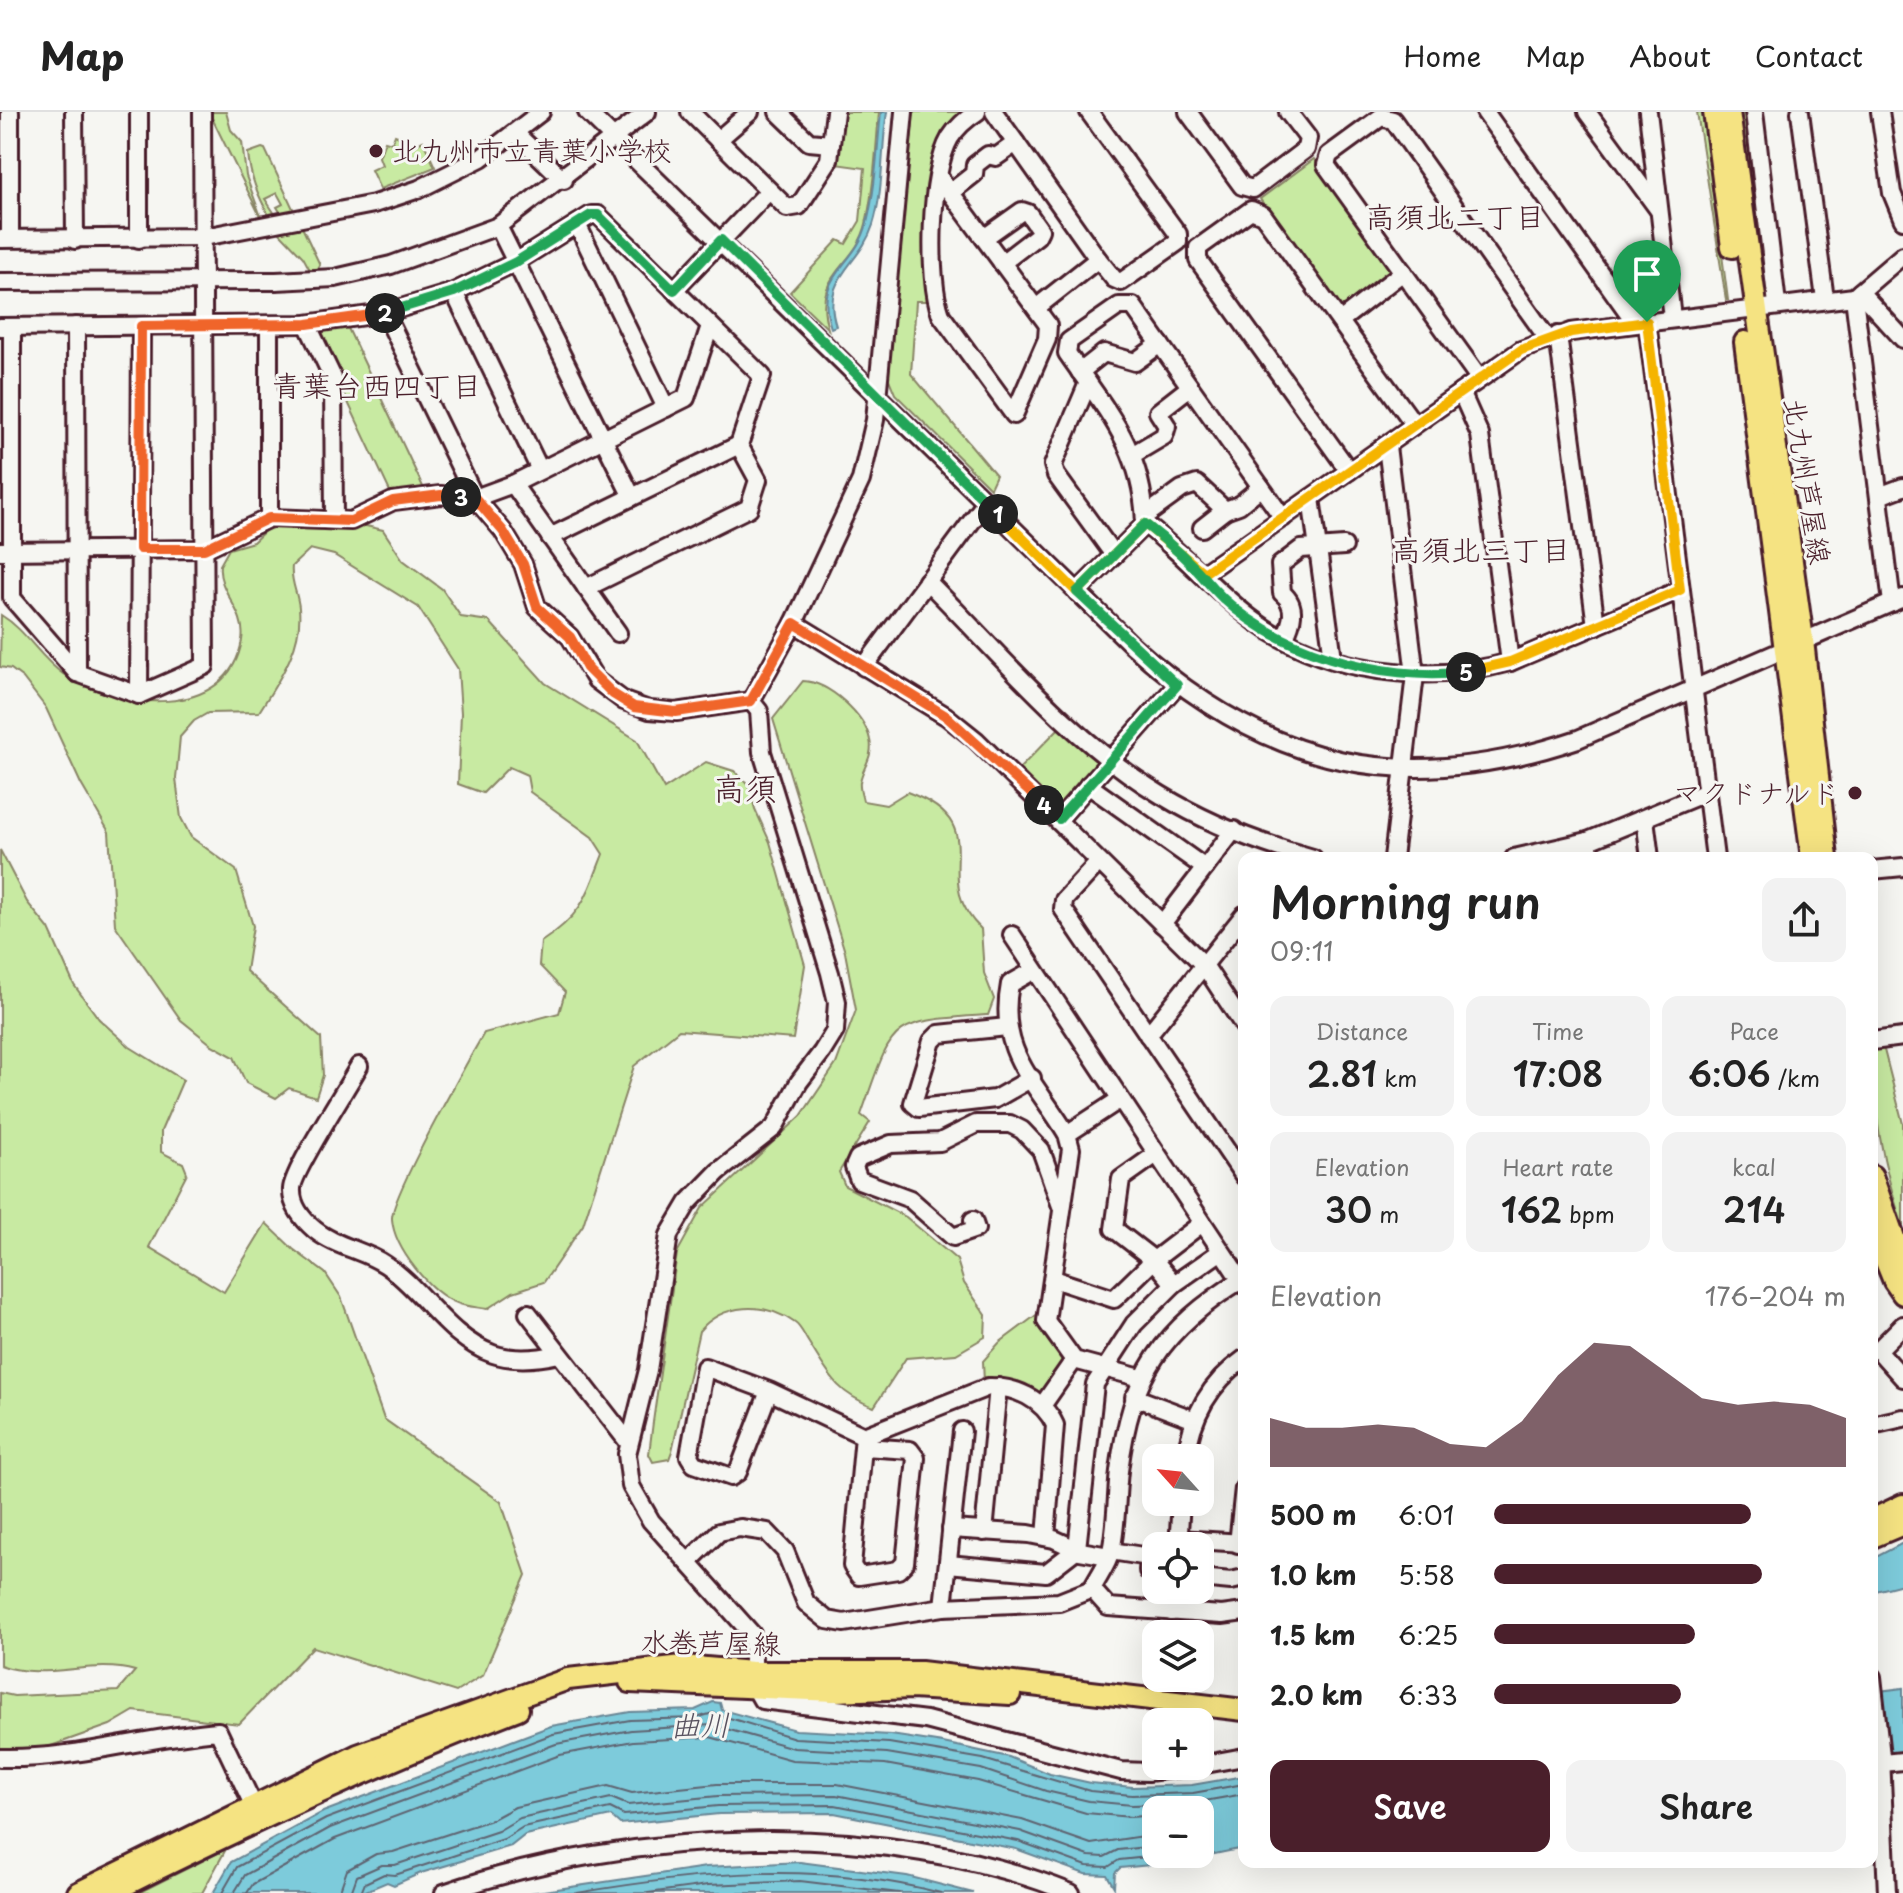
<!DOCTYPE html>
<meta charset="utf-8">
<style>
:root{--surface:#fff;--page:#f2f2f2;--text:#222;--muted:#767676;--line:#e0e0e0;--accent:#4a1f2b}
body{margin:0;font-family:"Playpen Sans","Klee One",sans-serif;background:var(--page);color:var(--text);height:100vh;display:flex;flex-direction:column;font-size:30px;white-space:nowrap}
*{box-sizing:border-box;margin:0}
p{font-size:26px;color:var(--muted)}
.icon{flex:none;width:44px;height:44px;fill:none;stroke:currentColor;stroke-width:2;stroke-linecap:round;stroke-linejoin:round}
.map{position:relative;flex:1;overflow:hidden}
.drawer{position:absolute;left:1238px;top:740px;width:640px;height:1016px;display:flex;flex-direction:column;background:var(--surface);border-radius:16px;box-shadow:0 8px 32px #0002}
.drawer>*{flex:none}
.needle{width:52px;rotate:297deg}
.tools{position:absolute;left:1142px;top:1332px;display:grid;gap:16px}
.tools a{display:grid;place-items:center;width:72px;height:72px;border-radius:16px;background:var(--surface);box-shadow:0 8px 32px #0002;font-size:40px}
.pin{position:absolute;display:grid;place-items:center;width:68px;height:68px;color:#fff;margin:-82px -34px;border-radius:50% 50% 50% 0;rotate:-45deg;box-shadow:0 0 8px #0007}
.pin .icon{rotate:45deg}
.km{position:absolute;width:40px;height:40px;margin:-20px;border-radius:50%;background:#222;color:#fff;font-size:22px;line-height:40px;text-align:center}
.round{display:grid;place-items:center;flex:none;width:84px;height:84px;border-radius:16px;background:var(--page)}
.headline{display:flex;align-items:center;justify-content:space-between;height:136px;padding:0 32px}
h1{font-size:44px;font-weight:600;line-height:60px}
.figures{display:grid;grid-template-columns:repeat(3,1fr);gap:12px;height:136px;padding:8px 32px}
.figures div{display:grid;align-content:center;border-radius:16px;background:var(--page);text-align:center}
.figures b{font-size:34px;font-weight:600}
.figures small{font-size:22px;font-weight:400}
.figures p{font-size:22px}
.chart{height:224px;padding:16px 32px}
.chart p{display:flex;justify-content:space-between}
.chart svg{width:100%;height:144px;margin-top:8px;fill:var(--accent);opacity:.7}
.action{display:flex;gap:16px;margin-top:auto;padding:16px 32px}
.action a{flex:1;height:92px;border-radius:16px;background:var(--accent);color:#fff;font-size:32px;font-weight:600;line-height:92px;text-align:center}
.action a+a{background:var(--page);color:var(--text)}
ul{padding:0 32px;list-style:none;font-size:26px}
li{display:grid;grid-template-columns:128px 96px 1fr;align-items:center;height:60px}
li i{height:20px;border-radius:10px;background:var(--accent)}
header{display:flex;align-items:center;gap:48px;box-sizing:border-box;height:112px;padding:0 40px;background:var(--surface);border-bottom:2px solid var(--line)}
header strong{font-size:38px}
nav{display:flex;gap:44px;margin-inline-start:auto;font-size:28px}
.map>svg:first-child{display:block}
.green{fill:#c8eaa2;stroke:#898466;stroke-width:2}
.water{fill:#7dcbdb;stroke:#698695;stroke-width:2;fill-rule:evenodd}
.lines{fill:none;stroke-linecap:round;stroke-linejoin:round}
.shore{stroke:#5e6471;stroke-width:2}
.minor-casing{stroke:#4a1f2b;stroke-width:22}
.major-casing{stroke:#4a1f2b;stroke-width:26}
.minor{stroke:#f6f6f2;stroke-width:16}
.major{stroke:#f5e382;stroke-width:20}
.split-1-casing{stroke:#fff;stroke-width:16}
.split-2-casing{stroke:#fff;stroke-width:16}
.split-3-casing{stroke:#fff;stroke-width:16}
.split-4-casing{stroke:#fff;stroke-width:16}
.split-5-casing{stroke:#fff;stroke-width:16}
.split-6-casing{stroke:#fff;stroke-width:16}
.split-1{stroke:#f5b400;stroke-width:10}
.split-2{stroke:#22a559;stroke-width:10}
.split-3{stroke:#f0652b;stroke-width:10}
.split-4{stroke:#f0652b;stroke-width:10}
.split-5{stroke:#22a559;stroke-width:10}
.split-6{stroke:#f5b400;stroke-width:10}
.poi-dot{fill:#4a1f2b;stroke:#f6f6f2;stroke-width:3}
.labels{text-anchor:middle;stroke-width:6;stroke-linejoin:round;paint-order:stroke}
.poi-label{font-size:28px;fill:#4a1f2b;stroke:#f6f6f2;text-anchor:start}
.street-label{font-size:28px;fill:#4a1f2b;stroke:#f6f6f2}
.neighbourhood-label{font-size:30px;fill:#4a1f2b;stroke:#f6f6f2}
.water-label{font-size:30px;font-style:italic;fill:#595360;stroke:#f6f6f2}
.quarter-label{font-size:32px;fill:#4a1f2b;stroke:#f6f6f2}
</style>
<header>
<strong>Map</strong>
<nav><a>Home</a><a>Map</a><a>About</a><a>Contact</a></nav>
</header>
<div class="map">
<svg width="1903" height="1781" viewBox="0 0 1903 1781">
<rect width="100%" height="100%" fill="#f6f6f2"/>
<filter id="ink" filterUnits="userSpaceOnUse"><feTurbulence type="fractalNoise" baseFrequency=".0125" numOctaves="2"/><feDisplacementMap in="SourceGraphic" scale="16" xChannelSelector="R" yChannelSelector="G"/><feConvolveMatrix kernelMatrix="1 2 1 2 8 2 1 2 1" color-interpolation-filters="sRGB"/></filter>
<g filter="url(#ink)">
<g class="green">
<polygon points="209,0 226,0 231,18 242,30 246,64 263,110"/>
<path d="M840,0H879C876,37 874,76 866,112C855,157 811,160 828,217L790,180L838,128L846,132L860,109L865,56L835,52Z"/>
<polygon points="914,0 968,0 949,18 931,189 916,189 911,262 996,363 990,376 895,282 888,265"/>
<polygon points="1697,0 1703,0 1728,188 1726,188"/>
<polygon points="1741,0 1751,0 1771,182 1765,183"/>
<polygon points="395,23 411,30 412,35 423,29 435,55 380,77 371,58 382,53 379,45 385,29 392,31"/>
<path d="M262,36L265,37L296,103H282L277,95L283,92L277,81L265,87L277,105H270C258,84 250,65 248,41Z"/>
<polygon points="1314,47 1395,157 1394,164 1339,199 1260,87"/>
<polygon points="297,112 302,115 320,153 317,158 310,158 303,145 278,119 279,116"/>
<polygon points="346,212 425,379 392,384 315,220 319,215"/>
<path d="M270,414H366L383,418L403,448L442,477L461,505L489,509L545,571L637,628L664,677L706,650L734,659L748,672L755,697L770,730L805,853L793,927L679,918L634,954L583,1113L544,1170L513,1180L487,1197C478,1195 466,1195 457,1191C430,1181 394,1136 392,1107C390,1086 469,947 484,921L559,901L565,880L539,853L541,830C582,803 586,786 603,742L592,725L530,680L527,663L509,655L483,681L458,672L461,601L458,557L418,495L334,443L310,437L292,454C290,470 298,481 299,496C303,535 279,568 259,600L208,601L194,609L180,625L176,667L181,706L191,725L236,758L253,814L246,859L321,926L323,963L316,985L289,976L276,986L246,971L234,945L212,933L181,908L115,813L109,720L81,672L46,596L23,566L11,557L0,555L1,503C26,518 39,545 63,562C115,597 229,610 242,528C247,499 217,480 220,453L229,437L253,430Z"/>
<path d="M803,569C829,570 865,603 870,628C874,645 862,656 860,670C859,676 862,684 863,689L886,693L907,680C1000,714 925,763 981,817L984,861L994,887L988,903C887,910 894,909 861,1003L870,1010L839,1060L845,1074L906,1105L957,1148L964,1171L986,1203L985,1225L956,1242L906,1246L874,1295C837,1281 830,1265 809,1231C805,1225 801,1215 795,1211C764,1189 723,1191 699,1219L672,1339L669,1347L653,1350L649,1342L653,1310L677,1141L702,1096L801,1004L836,952L856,898L845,840L773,607Z"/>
<polygon points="1061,614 1099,649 1100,653 1060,698 1053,698 1016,660"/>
<path d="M0,738L27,790L49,817L74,873L99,907L130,935L183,968L161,1019V1040L183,1051L187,1061L149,1135L224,1180L266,1111L293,1137L325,1161L341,1185L384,1307L501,1390L526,1463L483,1563L456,1580L313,1535L239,1612L134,1599L110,1613L0,1652V1581L14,1584L118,1579L135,1559C91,1546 46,1570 0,1553Z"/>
<path d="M1883,934L1903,1012V1115C1883,1056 1872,998 1872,935Z"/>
<polygon points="1043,1198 1066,1247 1038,1285 1001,1266 984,1271 983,1249 999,1231"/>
<polygon points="226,1737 202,1781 138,1781"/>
</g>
<g class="water">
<path d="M881,0H887C881,37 884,77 873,113C860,154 820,165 836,214L831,216C812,161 856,156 867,111C876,75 877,37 881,0Z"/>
<polygon points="1903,1431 1903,1472 1872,1480 1872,1447"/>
<polygon points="1903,1576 1903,1640 1872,1644 1872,1580"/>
<path d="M713,1590L720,1591L722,1598L796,1618L891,1623L943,1631L1009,1645L1050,1662L1091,1671L1133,1675L1192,1673L1244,1664V1736L1171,1751L1120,1756L1115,1761L1114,1775L1107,1763L1085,1762L1016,1737L834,1701L719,1702L620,1712L611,1704L525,1723L511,1734L421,1761L394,1773L387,1770L361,1781H213L231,1750L323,1700L551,1614L630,1600L695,1598ZM1200,1698V1742H1156V1698Z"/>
<polygon points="800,1750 907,1764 973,1781 530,1781 706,1755"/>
</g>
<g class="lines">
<g class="shore">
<polyline points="222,1781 237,1755 326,1707 553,1622 630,1608 696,1606 713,1601 795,1626 889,1631 983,1647 1090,1679 1132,1683 1193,1681 1244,1672"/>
<polyline points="234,1781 245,1763 330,1716 556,1632 631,1618 712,1613 794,1636 887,1641 981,1657 1046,1679 1089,1689 1132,1693 1193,1691 1244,1682"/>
<polyline points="247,1781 253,1772 335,1727 560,1643 633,1629 710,1625 792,1648 885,1652 978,1669 1086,1701 1131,1705 1156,1703"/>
<polyline points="339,1781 347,1758 376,1742 393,1740 491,1708 515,1695 608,1674 632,1681 717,1672 837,1672 1022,1708 1091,1732 1156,1722"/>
<polyline points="351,1781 357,1764 382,1753 395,1753 498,1719 520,1706 611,1686 628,1693 718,1684 836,1683 1020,1719 1089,1744 1104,1745 1118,1738 1156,1734"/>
<polyline points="361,1781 365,1771 384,1762 395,1763 504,1727 523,1715 610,1696 624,1703 718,1694 835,1693 1018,1729 1087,1754 1108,1755 1119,1748 1177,1742"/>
<path d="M577,1781C700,1760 819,1749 941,1781"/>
<polyline points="648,1781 708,1773 800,1769 899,1781"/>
</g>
<g class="minor-casing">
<g id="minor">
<polyline points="10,0 10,126"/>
<polyline points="74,0 75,128"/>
<polyline points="139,0 139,127"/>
<path d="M587,0L1132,533C1269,656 1403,686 1578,627L1903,486"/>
<polyline points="690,0 787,96 799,94 829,48 835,0"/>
<polyline points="778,0 809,30 831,32"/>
<polyline points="994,0 1098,147 1114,167 1121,170 1178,130 1178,122 1089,0"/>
<polyline points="1188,0 1242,74 1253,77 1306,37 1308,26 1288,0"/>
<polyline points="1485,0 1630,203 1645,210"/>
<polyline points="1587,0 1658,97"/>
<polyline points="1648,0 1672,206"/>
<polyline points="1754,0 1777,192"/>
<polyline points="1800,0 1825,187"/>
<polyline points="1880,0 1892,81 1903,108"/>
<polyline points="515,21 564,68"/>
<polyline points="718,28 750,0"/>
<path d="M939,65L1048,213L1047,227L1014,303L941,203C927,166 930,60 950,26C957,15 966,7 977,0"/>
<polyline points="951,80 974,62 975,53 988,43 996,45 1016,31"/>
<polyline points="577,112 666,296"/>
<polyline points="498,114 632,385"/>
<polyline points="984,126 1022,99 1028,101 1040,118 1037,124 1002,151"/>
<polyline points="0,127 204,125 374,92 419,77 481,46 541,0"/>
<polyline points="0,170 276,169 335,166 391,153 498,114 647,0"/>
<polyline points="674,178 769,79"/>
<polyline points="454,180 540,358"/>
<polyline points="1860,180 1903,227"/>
<polyline points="1854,185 1892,491"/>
<polyline points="1036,196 1098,147"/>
<polyline points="385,201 475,386 503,419 523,452 537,495 570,525 596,568 624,589 649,598 676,600 751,589"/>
<polyline points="1340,209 1403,160"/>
<polyline points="1647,210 1715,746"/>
<polyline points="307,212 333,266 334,408"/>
<polyline points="269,213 269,406"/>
<polyline points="76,214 77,561"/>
<polyline points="0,215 307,212 385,201 454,180 516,150 591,103 598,103 762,264 739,333 758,368 749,396 586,476"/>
<polyline points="12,215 12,486 77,561 139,583 205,554 202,0"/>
<polyline points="1558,223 1596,514"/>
<polyline points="1080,260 1104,241 1135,250 1160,232"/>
<polyline points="1479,266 1326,53 1329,43 1381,5 1393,8 1548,227"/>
<polyline points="1088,271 1053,353 1056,363 1114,443"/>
<polyline points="1461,280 1480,323 1510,550"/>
<polyline points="1387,334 1415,563 1393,746"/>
<polyline points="1132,343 1164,324 1167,314 1158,300 1190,275"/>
<polyline points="1349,359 1198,148 1198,136 1251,98 1263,103 1414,312"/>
<polyline points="513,372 618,521"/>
<polyline points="1879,384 1903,375"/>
<polyline points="1311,386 1333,546"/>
<polyline points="1145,404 1182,377 1197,372 1225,398 1239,393 1261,375"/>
<path d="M1145,412C1185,443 1216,481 1256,510C1327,562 1427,573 1510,550L1680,478"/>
<polyline points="1202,416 1225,398"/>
<polyline points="550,425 739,333"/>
<polyline points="0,439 204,437 269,406 351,409 393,389 441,383 475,386 513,372 686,286 710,214"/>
<polyline points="1204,461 1521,238 1571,220 1854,185 1903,143"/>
<path d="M927,469C1001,543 1071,629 1161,683C1207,711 1261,732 1313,746"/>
<path d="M1077,480L1145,412C1143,338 1107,299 1067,241L1069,229L1119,194H1133L1283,406"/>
<polyline points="794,511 946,604 976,628 1204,853 1244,914"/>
<path d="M1284,527C1292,511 1298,494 1282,481L1280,453L1301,437L1344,434"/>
<polyline points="864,555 986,390"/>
<polyline points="139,583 141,214"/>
<polyline points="751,589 759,599 762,640 830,861 837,890 835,919 822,940 799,970 774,1016 718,1060 688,1091 669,1123 648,1258 627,1342 631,1374 651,1409 752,1522 754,1574 762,1588 926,1608 1121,1659 1148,1660 1196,1654"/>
<polyline points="751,589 794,511 861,368 875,308 904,0"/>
<polyline points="1088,673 1205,756"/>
<polyline points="1059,707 1177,573"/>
<polyline points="1645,707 1650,746"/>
<polyline points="1588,729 1591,746"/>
<polyline points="1514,746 1588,729 1707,680"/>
<polyline points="1099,750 1064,788 1063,797 1244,1064"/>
<polyline points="1872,758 1903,755"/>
<polyline points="1162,812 1234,718"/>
<polyline points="1012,823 1244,1173"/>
<path d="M1033,859L1010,872C997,939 1034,968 1067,1022L1071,1037L1046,1209L1074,1248L1141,1266"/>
<polyline points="1007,915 939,922 932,929 913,991 919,996 995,987 1032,966"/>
<polyline points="1148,923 1244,803"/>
<polyline points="1872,929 1903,925"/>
<path d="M359,954C347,976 292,1060 292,1077C291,1093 303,1108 315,1118C336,1135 364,1138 386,1153C423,1178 448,1226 493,1242C514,1249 537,1247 559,1242"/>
<polyline points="1067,1022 1119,988"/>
<polyline points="1155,1043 1121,1067 1114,1117 1154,1148 1174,1172"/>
<polyline points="973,1108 976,1117 953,1125 910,1087 859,1068 854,1055 858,1046 891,1032 940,1030 976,1012 1010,1012 1022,1018 1041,1038 1061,1094"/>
<polyline points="1053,1167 1114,1187 1154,1148 1201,1112"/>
<polyline points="528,1201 629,1331"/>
<polyline points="1872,1238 1878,1238 1903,1266"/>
<polyline points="1878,1238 1903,1213"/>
<path d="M769,1279L738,1360L731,1365L694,1352L689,1344L705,1255L769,1279L864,1324L988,1275C1015,1274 1043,1287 1055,1313L1046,1425"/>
<polyline points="1134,1285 1195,1308"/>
<polyline points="1042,1294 1074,1248"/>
<polyline points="1872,1313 1903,1306"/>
<polyline points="864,1335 910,1338 916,1346 905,1451 898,1458 859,1464 852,1454 864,1324"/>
<path d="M1186,1346C1191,1305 1210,1271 1244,1247"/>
<polyline points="951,1417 1029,1422 1054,1427 1080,1439 1109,1444"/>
<polyline points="984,1420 998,1275"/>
<polyline points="1178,1427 1244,1431"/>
<polyline points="1238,1432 1244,1376"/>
<polyline points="1178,1434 1181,1390"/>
<polyline points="1111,1439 1149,1445 1148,1459 1156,1460"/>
<path d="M688,1450L719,1420L740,1416L767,1420L785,1439L806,1491L827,1508L844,1511L943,1495L1059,1490L1092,1477C1098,1465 1108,1452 1111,1439C1117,1413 1116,1385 1119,1359C1131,1262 1161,1218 1244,1166"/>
<polyline points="948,1452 1046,1461 1077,1437 1095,1272 1134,1212 1174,1172 1220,1140"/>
<polyline points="1200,1466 1231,1469 1244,1466"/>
<polyline points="1092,1477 1108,1495 1222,1503 1244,1500"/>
<polyline points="943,1495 962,1319"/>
<polyline points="1171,1500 1173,1478"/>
<polyline points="1872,1565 1881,1644 1887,1781"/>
<path d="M0,1646C73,1648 145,1625 218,1619L259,1705"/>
<polyline points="1873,1652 1903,1649"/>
<polyline points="1200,1653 1244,1645"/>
<path d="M444,1781C630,1716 886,1705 1071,1781"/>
</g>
</g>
<g class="major-casing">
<g id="major">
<polyline points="1714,0 1732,135"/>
<polyline points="1729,0 1803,528 1827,746"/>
<polyline points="1745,230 1812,746"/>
<polyline points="1872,1064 1903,1151"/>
<polyline points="1872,1115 1894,1169 1903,1182"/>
<polyline points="1872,1408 1903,1393"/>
<polyline points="1872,1425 1903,1412"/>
<polyline points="630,1570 835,1579 912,1576 1010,1582"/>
<polyline points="78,1781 358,1643 568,1567 683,1554 752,1560 921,1560 1244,1598"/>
<path d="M109,1781C243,1714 378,1651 518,1597"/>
</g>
</g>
<use href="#minor" class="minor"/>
<use href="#major" class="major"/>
</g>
</g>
<g class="lines" filter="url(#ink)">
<g class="split-1-casing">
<polyline id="split-1" points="998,402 1077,480 1145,412 1204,461 1521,238 1571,220 1647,210"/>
</g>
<g class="split-2-casing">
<polyline id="split-2" points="385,201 454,180 516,150 591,103 598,103 674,178 721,128 998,402"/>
</g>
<g class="split-3-casing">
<polyline id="split-3" points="385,201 307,212 141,214 140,437 204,437 269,406 351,409 393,389 441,383 461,385"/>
</g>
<g class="split-4-casing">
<polyline id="split-4" points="461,385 475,386 503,419 523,452 537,495 570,525 587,556 613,582 634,595 676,600 751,589 794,511 946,604 1044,693"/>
</g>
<g class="split-5-casing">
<path id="split-5" d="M1044,693L1059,707L1177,573L1077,480L1145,412C1170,431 1192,451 1212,475C1269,539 1384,571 1466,560"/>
</g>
<g class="split-6-casing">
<polyline id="split-6" points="1466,560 1510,550 1680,478 1647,210"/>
</g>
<use href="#split-1" class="split-1"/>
<use href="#split-2" class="split-2"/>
<use href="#split-3" class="split-3"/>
<use href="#split-4" class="split-4"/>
<use href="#split-5" class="split-5"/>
<use href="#split-6" class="split-6"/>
</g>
<g class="poi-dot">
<circle cx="376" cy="39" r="8"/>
<circle cx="1855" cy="681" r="8"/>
</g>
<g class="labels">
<g class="poi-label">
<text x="392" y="49">北九州市立青葉小学校</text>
<text x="1839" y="691" text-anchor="end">マクドナルド</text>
</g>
<g class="street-label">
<text transform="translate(1807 369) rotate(81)" y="10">北九州芦屋線</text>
<text transform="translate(711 1531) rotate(1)" y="10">水巻芦屋線</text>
</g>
<g class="neighbourhood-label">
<text x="1455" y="116">高須北二丁目</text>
<text x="377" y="285">青葉台西四丁目</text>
<text x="1481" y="449">高須北三丁目</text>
</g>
<g class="water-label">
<text transform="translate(700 1614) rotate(-1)" y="10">曲川</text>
</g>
<g class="quarter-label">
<text x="745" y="688">高須</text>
</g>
</g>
</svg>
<div class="tools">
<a><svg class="needle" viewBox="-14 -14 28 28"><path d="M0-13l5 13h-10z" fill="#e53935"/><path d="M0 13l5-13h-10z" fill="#767676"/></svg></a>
<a><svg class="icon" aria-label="locate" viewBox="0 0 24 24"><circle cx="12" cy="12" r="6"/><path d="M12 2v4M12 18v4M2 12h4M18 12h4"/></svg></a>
<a><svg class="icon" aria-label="layers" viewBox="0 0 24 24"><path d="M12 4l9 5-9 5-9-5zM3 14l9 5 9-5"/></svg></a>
<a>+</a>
<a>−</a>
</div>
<div class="pin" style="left:1647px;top:210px;background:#1e9e55"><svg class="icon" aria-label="arrive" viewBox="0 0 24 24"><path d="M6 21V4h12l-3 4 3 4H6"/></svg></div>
<b class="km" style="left:998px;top:402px">1</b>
<b class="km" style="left:385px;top:201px">2</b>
<b class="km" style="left:461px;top:385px">3</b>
<b class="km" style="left:1044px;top:693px">4</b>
<b class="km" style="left:1466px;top:560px">5</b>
<section class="drawer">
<div class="headline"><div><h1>Morning run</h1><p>09:11</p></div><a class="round"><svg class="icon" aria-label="share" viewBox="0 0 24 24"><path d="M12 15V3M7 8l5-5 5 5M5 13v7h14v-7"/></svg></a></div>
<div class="figures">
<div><p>Distance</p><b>2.81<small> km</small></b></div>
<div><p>Time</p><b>17:08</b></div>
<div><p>Pace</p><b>6:06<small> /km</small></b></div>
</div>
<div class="figures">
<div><p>Elevation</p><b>30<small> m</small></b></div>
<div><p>Heart rate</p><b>162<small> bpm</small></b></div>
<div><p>kcal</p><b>214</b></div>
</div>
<div class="chart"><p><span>Elevation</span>176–204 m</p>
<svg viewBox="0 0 160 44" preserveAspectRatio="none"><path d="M0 44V29L10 32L20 32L30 31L40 32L50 37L60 38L70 30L80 16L90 6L100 7L110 15L120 23L130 25L140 24L150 25L160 29V44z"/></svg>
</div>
<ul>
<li><b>500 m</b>6:01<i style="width:73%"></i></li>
<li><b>1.0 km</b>5:58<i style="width:76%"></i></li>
<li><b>1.5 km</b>6:25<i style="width:57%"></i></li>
<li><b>2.0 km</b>6:33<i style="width:53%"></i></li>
</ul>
<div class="action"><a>Save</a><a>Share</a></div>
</section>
</div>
